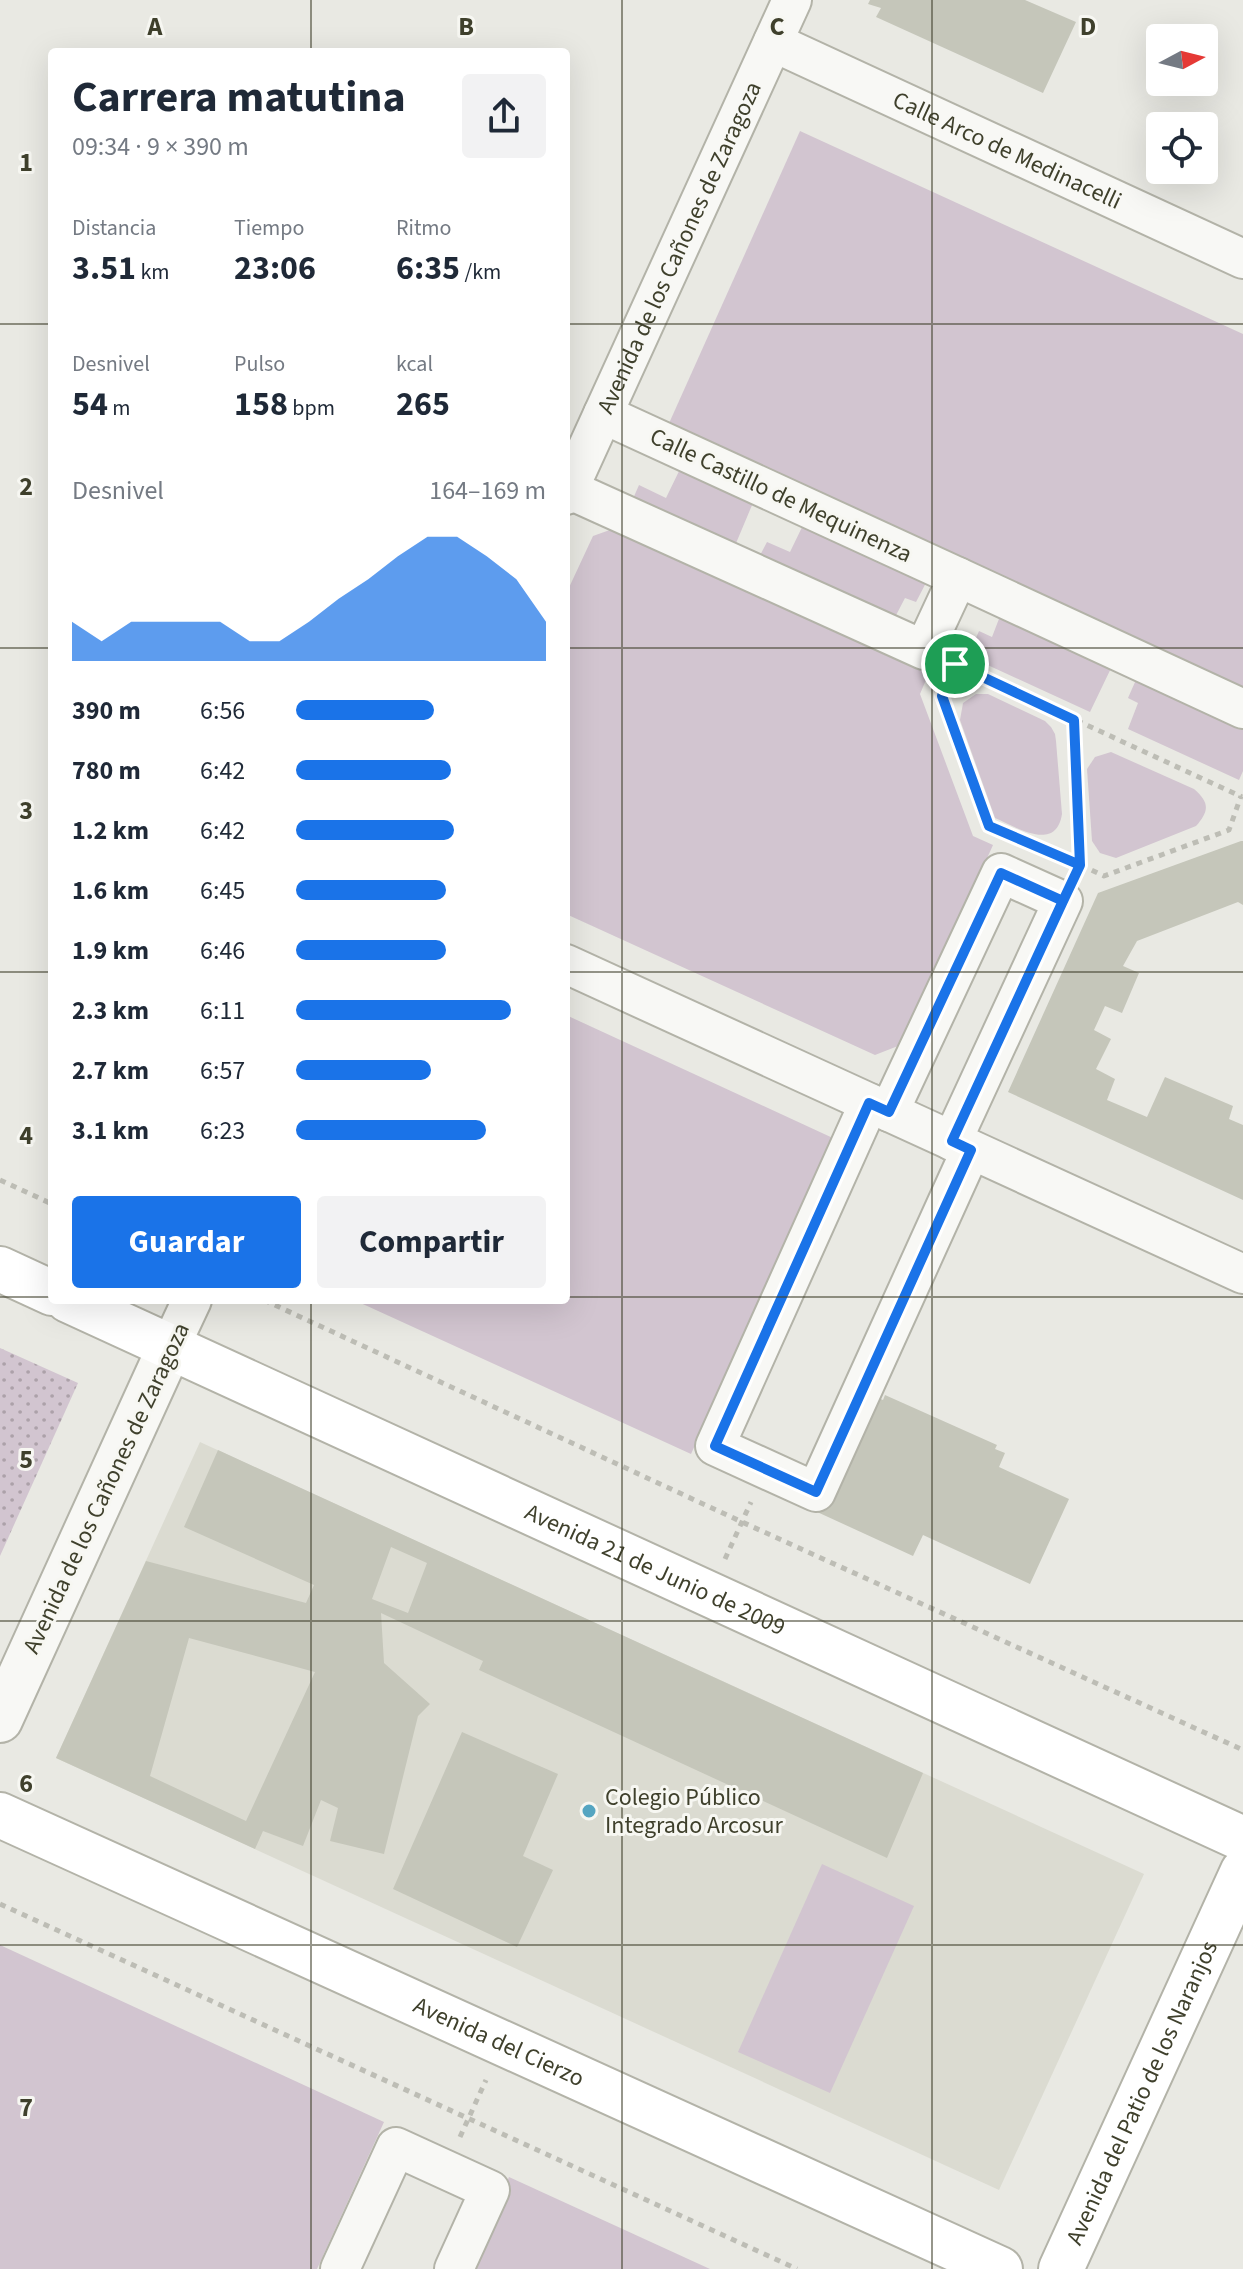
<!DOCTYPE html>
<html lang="es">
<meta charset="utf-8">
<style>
:root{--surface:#fff;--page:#f2f2f3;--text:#1f2937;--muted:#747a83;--accent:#1a73e8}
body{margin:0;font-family:"Source Sans 3",sans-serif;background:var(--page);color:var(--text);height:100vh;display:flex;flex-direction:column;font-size:30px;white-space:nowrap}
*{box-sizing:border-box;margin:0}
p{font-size:26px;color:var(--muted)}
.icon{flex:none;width:44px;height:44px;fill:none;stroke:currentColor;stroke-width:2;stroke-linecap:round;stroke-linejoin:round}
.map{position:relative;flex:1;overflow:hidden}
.panel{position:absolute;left:48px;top:48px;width:522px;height:1256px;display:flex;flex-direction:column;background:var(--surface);border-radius:8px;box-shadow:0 8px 32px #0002}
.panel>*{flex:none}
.needle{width:52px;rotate:83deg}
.controls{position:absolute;left:1146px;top:24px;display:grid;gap:16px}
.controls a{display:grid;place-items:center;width:72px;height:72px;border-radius:8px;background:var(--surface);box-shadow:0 8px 32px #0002;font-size:40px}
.pin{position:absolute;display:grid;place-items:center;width:68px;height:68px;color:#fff;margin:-34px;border:4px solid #fff;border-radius:50%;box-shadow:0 2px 8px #0007}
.round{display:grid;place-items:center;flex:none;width:84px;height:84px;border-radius:8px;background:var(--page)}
.overview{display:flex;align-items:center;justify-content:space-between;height:136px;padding:0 24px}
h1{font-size:44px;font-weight:700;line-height:60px}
.figures{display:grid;grid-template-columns:repeat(3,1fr);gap:12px;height:136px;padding:8px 24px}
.figures div{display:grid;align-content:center}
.figures b{font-size:34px;font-weight:700}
.figures small{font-size:22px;font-weight:400}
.figures p{font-size:22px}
.chart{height:224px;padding:16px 24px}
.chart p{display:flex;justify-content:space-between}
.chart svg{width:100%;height:144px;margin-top:8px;fill:var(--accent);opacity:.7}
.cta{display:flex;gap:16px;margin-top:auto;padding:16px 24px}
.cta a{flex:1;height:92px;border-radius:8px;background:var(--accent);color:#fff;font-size:32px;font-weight:700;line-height:92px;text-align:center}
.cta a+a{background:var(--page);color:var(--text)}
ul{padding:0 24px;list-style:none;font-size:26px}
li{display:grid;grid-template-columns:128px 96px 1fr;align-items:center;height:60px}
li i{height:20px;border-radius:10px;background:var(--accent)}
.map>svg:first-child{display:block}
.built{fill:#dbdbd1}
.grass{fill:#d2c5d0}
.park{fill:url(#park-dots)}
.building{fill:#c5c6ba;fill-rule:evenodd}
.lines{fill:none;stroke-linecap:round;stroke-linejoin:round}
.minor-casing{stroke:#b3b3a8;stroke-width:42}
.tertiary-casing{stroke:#b3b3a8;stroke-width:48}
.secondary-casing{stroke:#b3b3a8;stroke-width:48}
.path{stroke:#bdbdb5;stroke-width:5;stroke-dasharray:6 6;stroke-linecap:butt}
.minor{stroke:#f8f8f5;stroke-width:38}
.tertiary{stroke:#f8f8f5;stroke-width:44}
.secondary{stroke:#fff;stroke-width:44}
.route-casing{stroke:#fff;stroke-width:16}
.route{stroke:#1a73e8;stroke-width:10}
.grid{fill:none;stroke:#3f402c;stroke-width:2;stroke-opacity:0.55}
.poi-dot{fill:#55a5c1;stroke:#f7f7f2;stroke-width:3}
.labels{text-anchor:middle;stroke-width:6;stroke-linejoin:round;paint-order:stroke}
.street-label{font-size:24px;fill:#3f402c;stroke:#f7f7f2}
.poi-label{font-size:24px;fill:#3f402c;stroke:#f7f7f2;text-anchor:start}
.grid-label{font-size:26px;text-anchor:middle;font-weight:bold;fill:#3f402c;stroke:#f7f7f2;stroke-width:6;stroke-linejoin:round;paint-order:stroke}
</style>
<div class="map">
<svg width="1243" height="2269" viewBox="0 0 1243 2269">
<defs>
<pattern id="park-dots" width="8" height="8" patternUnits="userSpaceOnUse" patternTransform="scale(2)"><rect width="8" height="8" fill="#d2c5d0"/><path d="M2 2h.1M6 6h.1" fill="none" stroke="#aca1a9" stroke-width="1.8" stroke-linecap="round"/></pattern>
</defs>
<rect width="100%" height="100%" fill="#e9e9e3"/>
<polygon class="built" points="200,1442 1144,1874 999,2190 56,1758"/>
<g class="grass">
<polygon points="800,131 1243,334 1243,693 666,430"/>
<polygon points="682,465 755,498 734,548 632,501 639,485 666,498"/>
<polygon points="805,521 929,577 916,602 905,598 893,621 758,559 767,542 790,552"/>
<polygon points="621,526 931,668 920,694 973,836 993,845 903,1044 875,1055 566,914 566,594 593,536"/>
<polygon points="1002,611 1114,662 1090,712 968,656 979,631 992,637"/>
<polygon points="1139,673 1243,721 1243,771 1239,780 1128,729 1138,703 1128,698"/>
<path d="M976,694H988L1045,721L1051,727L1055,734L1056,741L1062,814C1056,853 1016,827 995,818L960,720L963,703Z"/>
<path d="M1111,752L1194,789C1210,803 1209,811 1196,826L1116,858L1100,853L1092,841L1087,769L1095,757Z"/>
<polygon points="566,1015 835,1139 691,1454 354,1300 566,1300"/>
<polygon points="822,1864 914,1906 830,2093 738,2052"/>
<polygon points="0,1945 384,2122 317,2269 0,2269"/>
<polygon points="509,2177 710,2269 468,2269"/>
</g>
<polygon class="park" points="0,1348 78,1383 0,1556"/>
<g class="building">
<polygon points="870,0 1025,0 1076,22 1043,93 876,17 881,8 868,4"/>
<polygon points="1241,841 1243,841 1243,905 1238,902 1137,941 1123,966 1139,973 1122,1013 1105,1006 1094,1030 1111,1039 1096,1069 1115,1079 1107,1100 1147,1117 1165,1077 1233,1106 1229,1119 1243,1125 1243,1200 1008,1092 1098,893"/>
<polygon points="869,1394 883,1400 885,1395 997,1445 995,1449 1005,1453 999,1467 1069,1499 1030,1584 923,1535 913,1556 815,1511"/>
<path d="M218,1450L923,1773L887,1858L479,1670L483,1661L381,1613L384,1663L430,1704L418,1716L384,1854L330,1841L338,1808L321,1800L303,1846L263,1831L255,1849L56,1758L146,1561L306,1603L314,1585L184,1527ZM391,1547L427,1563L408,1613L372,1599ZM189,1638L315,1672L246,1821L150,1776Z"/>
<polygon points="462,1732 558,1774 523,1856 553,1870 517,1947 393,1889"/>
</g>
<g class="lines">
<g class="minor-casing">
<g id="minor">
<path id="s1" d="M773,42L1243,259"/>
<polyline points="568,489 924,650 958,577 603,414"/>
<path id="s2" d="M566,495L792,0"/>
<polyline points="958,577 1243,709"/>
<polyline points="566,964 1243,1274"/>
<polyline points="869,1103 715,1446 816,1492 971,1150"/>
<polyline points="889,1112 1001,873 1063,901 952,1141"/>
<polyline points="170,1347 192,1300"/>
<polyline points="340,2269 396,2147 490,2190 454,2269"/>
</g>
</g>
<g class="tertiary-casing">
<polyline id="tertiary" points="0,1720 170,1347"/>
</g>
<g class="secondary-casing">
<g id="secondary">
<polyline points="0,1269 52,1293"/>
<path id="s3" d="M68,1300L1243,1839"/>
<path id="s4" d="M0,1815L1000,2269"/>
<path id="s5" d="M1061,2269L1243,1871"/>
</g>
</g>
<g class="path">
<polyline points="957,665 1242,797"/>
<polyline points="950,676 942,696 989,826 1010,835"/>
<polyline points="1074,720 1079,866"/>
<polyline points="1081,865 1104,876 1229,830 1241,796"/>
<polyline points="0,1180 52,1204"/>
<polyline points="264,1300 742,1522 1243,1750"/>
<polyline points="725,1559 751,1502"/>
<polyline points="0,1904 797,2269"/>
<polyline points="460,2137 486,2080"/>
</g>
<use href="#minor" class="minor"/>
<use href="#tertiary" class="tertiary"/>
<use href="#secondary" class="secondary"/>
</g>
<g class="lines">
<g class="route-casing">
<polyline id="route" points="955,664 942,696 989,826 1080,865 1063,901 952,1141 971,1150 816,1492 715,1446 869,1103 889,1112 1001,873 1063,901 1080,865 1074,720 955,664"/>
</g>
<use href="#route" class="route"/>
</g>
<path class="grid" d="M311,0V52M622,0V2269M932,0V2269M0,324H52M566,324H1243M0,648H52M566,648H1243M0,972H52M566,972H1243M0,1297H52M566,1297H1243M311,1300V2269M0,1621H1243M0,1945H1243"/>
<circle class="poi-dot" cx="589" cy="1811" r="8"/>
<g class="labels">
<g class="street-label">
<text dy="8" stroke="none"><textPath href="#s1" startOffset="258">Calle Arco de Medinacelli</textPath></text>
<text dy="8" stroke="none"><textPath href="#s2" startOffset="272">Avenida de los Cañones de Zaragoza</textPath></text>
<text transform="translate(781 495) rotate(25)" y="8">Calle Castillo de Mequinenza</text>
<text transform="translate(106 1488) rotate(-65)" y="8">Avenida de los Cañones de Zaragoza</text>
<text dy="8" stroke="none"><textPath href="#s3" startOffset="646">Avenida 21 de Junio de 2009</textPath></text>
<text dy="8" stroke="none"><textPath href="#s4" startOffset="548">Avenida del Cierzo</textPath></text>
<text dy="8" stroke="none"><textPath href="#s5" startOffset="194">Avenida del Patio de los Naranjos</textPath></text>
</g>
<g class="poi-label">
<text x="605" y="1805">Colegio Público<tspan x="605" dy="28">Integrado Arcosur</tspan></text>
</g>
</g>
<g class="grid-label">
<text x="155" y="35">A</text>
<text x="466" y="35">B</text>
<text x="777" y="35">C</text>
<text x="1088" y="35">D</text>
<text x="26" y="171">1</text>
<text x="26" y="495">2</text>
<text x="26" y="819">3</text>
<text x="26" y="1144">4</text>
<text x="26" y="1468">5</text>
<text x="26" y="1792">6</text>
<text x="26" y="2116">7</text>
</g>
</svg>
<div class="controls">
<a><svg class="needle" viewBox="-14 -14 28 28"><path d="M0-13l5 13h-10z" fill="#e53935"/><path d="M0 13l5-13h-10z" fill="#747a83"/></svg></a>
<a><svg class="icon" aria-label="locate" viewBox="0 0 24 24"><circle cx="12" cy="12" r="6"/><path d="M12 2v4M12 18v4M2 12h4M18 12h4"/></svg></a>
</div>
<div class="pin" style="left:955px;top:664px;background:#1e9e55"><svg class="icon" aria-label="arrive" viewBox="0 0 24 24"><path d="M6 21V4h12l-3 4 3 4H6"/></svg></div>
<section class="panel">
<div class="overview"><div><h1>Carrera matutina</h1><p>09:34 · 9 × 390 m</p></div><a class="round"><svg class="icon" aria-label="share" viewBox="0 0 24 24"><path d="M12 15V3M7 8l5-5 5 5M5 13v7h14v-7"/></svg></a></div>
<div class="figures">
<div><p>Distancia</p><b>3.51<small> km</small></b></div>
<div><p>Tiempo</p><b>23:06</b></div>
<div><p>Ritmo</p><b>6:35<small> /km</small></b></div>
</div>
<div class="figures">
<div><p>Desnivel</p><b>54<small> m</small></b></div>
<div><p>Pulso</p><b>158<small> bpm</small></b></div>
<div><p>kcal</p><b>265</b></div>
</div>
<div class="chart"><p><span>Desnivel</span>164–169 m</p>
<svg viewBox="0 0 160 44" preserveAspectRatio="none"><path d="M0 44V32L10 38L20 32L30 32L40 32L50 32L60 38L70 38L80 32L90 25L100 19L110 12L120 6L130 6L140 12L150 19L160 32V44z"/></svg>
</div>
<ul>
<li><b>390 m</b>6:56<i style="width:55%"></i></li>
<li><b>780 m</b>6:42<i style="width:62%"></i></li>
<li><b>1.2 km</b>6:42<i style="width:63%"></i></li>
<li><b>1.6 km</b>6:45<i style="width:60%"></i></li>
<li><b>1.9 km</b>6:46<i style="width:60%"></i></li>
<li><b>2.3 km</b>6:11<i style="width:86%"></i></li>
<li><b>2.7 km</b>6:57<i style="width:54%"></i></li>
<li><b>3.1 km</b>6:23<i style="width:76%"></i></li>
</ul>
<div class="cta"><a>Guardar</a><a>Compartir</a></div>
</section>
</div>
